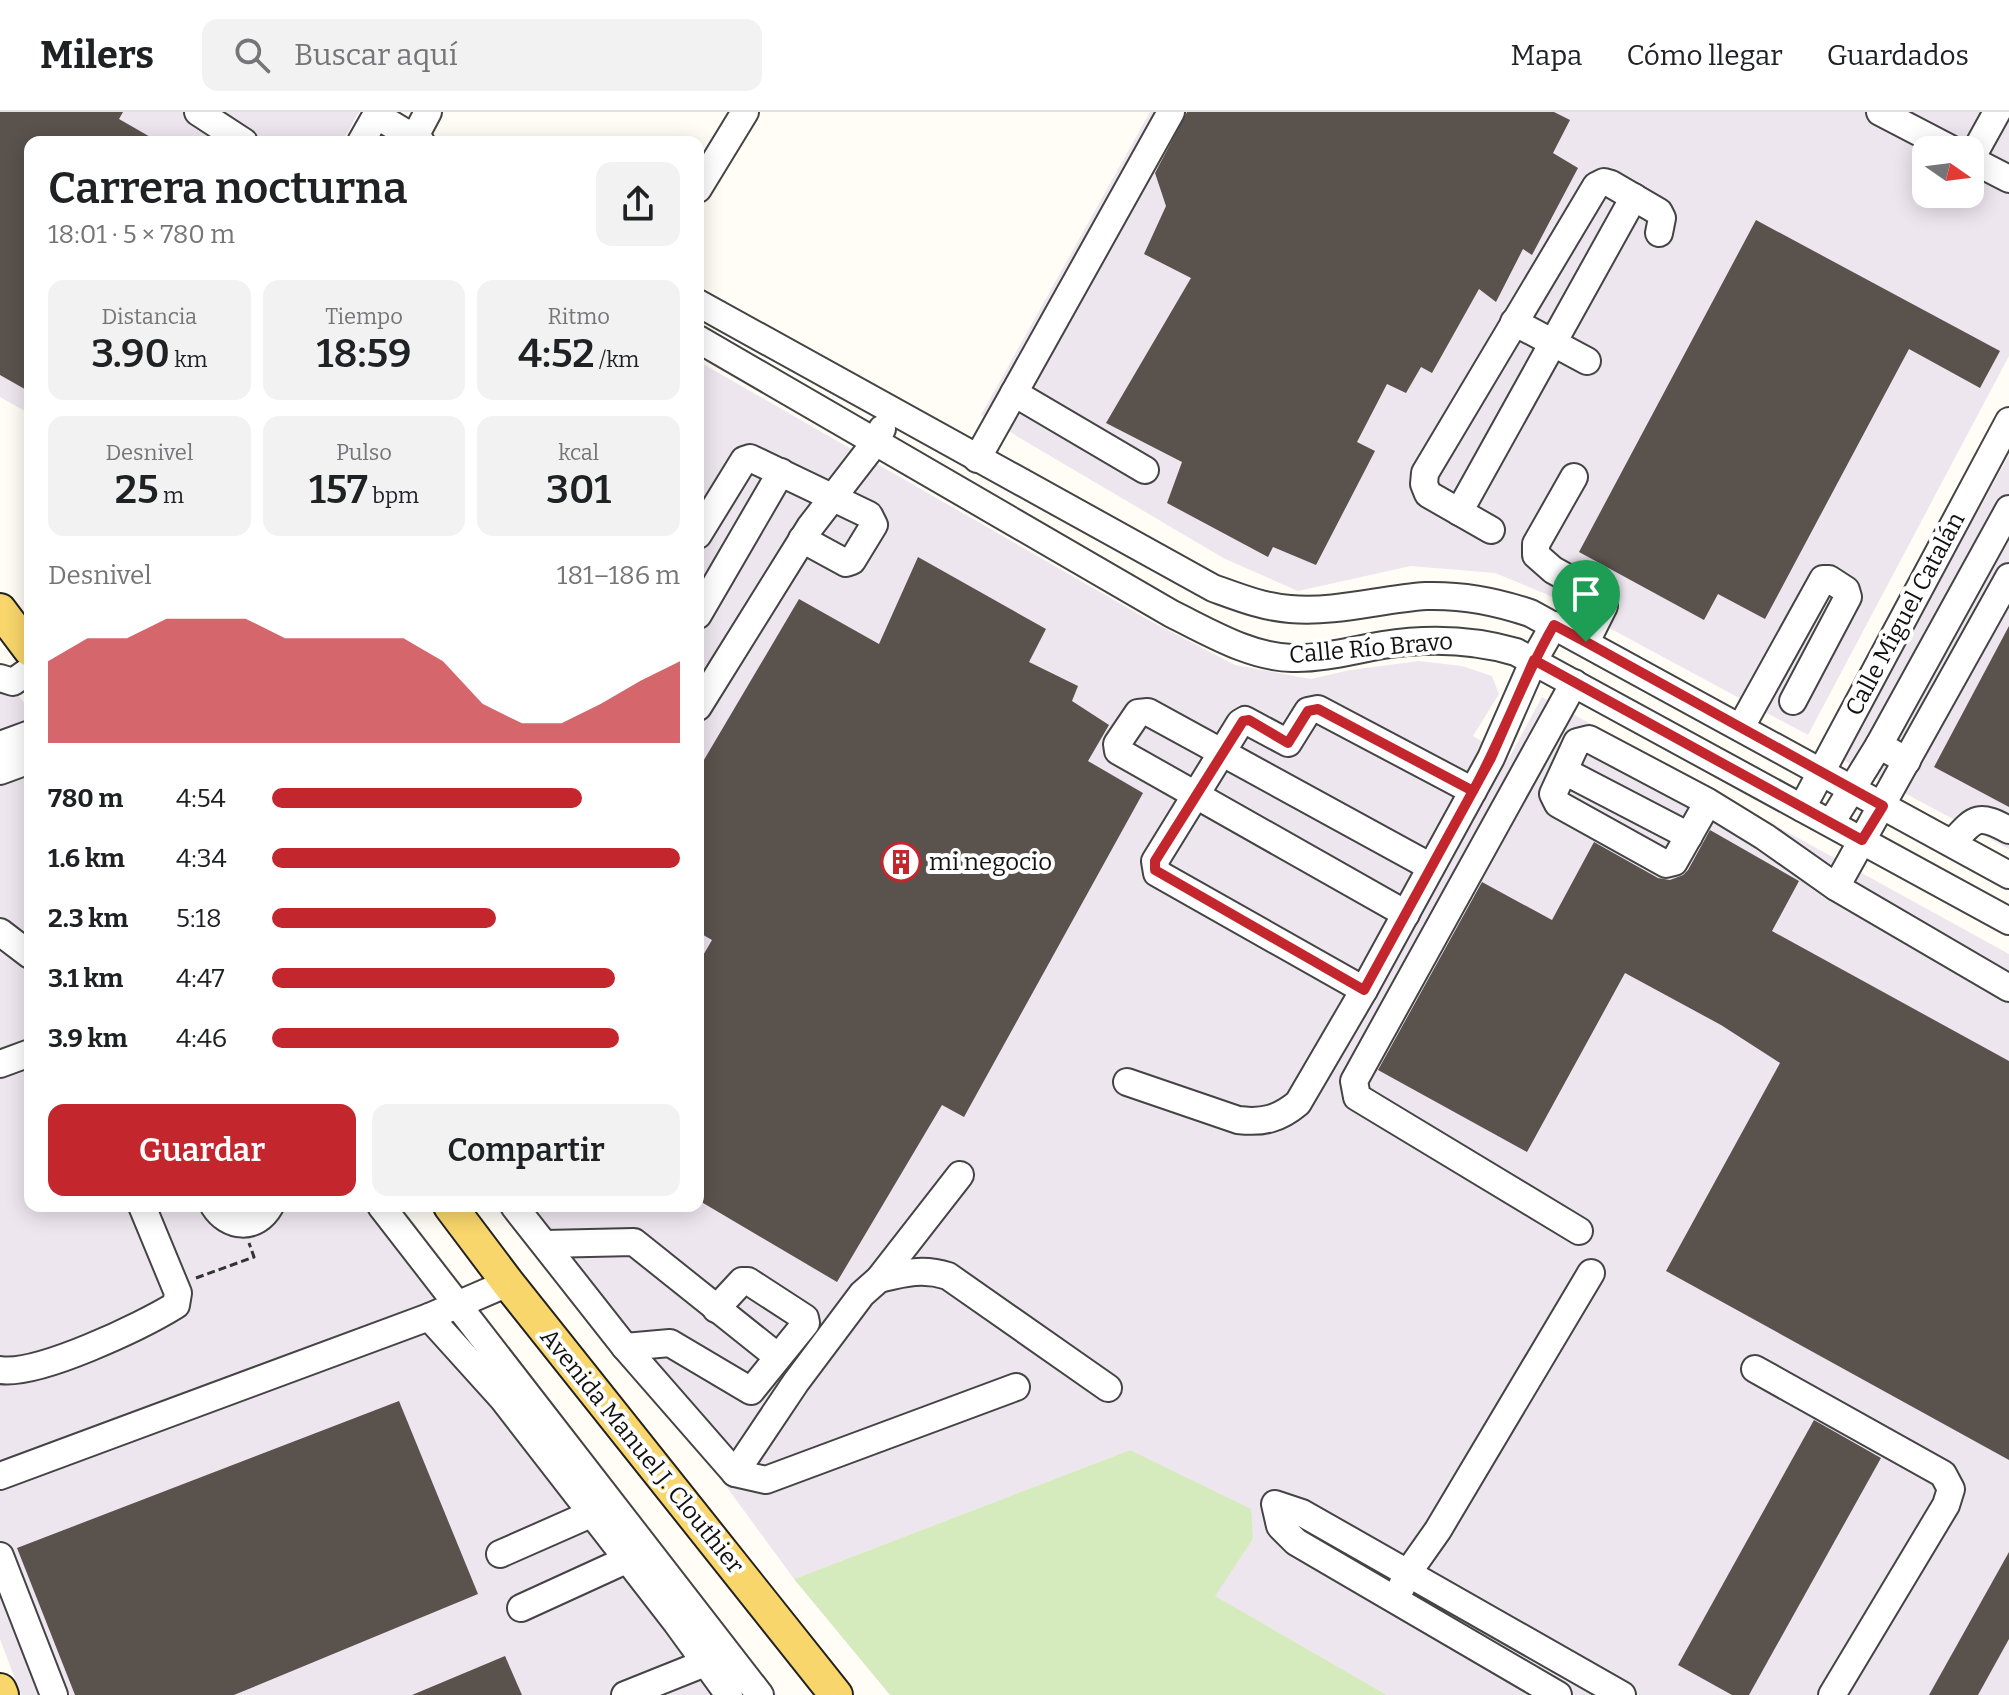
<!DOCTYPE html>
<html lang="es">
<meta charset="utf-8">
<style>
:root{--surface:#fff;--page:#f2f2f2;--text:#202124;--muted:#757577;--line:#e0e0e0;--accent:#c4262e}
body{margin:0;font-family:Bitter,serif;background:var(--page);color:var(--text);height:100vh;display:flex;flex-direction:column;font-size:30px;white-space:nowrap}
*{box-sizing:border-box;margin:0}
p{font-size:26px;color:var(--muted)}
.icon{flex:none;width:44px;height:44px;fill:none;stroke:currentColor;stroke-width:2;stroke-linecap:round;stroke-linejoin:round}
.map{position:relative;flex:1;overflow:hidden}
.sheet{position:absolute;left:24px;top:24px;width:680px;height:1076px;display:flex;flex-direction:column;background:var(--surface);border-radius:16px;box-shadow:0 4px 20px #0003}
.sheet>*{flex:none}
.needle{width:52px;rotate:104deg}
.controls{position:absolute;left:1912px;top:24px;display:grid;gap:16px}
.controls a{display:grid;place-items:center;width:72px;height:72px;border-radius:16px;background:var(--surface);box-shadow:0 4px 20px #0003;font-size:40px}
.pin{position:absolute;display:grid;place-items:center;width:68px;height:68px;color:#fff;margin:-82px -34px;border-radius:50% 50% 50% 0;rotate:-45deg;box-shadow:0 0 8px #0007}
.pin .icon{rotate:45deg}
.round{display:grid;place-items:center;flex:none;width:84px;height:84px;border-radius:16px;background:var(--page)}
.head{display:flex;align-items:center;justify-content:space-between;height:136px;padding:0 24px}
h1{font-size:44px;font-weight:600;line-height:60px}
.stats{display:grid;grid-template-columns:repeat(3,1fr);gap:12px;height:136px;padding:8px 24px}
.stats div{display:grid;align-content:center;border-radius:16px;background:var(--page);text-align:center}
.stats b{font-size:40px;font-weight:600}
.stats small{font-size:22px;font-weight:400}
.stats p{font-size:22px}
.chart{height:224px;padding:16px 24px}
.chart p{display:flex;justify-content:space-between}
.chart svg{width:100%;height:144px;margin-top:8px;fill:var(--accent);opacity:.7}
.button{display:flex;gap:16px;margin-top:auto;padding:16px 24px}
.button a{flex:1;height:92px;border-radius:16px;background:var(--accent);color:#fff;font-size:32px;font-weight:600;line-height:92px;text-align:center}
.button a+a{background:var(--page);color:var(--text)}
ul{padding:0 24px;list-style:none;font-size:26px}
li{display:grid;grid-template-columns:128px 96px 1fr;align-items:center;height:60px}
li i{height:20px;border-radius:10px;background:var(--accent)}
header{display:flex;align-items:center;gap:48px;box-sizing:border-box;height:112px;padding:0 40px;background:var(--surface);border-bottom:2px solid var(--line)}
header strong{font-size:38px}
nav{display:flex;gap:44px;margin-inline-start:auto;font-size:28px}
.search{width:560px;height:72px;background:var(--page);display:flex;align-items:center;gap:20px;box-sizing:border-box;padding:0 28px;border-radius:16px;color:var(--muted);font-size:30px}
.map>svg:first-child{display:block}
.industrial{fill:#eee6ef;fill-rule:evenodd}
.green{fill:#d5ebbd}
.building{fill:#5a524d}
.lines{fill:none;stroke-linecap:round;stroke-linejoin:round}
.minor-casing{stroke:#444;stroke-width:30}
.major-casing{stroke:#222;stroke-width:36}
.path{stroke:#333;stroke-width:3;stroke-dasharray:8 4;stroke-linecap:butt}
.minor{stroke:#fff;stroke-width:26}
.major{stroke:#f9d66b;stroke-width:32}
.route-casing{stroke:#fff;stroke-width:16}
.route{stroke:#c4262e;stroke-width:10}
.labels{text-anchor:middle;stroke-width:8;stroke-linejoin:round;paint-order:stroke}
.street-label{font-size:24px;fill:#111;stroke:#fff}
.poi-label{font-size:24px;fill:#111;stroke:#fff;text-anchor:start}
</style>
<header>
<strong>Milers</strong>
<div class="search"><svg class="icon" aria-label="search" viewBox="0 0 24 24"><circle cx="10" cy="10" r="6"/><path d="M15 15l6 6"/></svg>Buscar aquí</div>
<nav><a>Mapa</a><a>Cómo llegar</a><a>Guardados</a></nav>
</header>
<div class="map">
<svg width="2009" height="1583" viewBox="0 0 2009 1583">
<rect width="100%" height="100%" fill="#fffdf5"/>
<g class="industrial">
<polygon points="0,0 359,0 342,30 30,30 30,302 0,285"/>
<path d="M1150,0H2009V244L1808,623L1548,483L1495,461L1411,454L1298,479L1225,447L981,303ZM1926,38H1970V82H1926Z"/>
<polygon points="698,249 1154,511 1235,553 1311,567 1350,558 1419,549 1462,554 1492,564 1499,582 1473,624 1509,646 1542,585 2009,842 2009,1583 1387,1583 1214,1484 1253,1427 1130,1338 794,1467 521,1094 698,1094"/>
<polygon points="2009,343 2009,737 1841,647"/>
<polygon points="0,560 25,592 30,612 30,1094 401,1094 777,1583 21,1583 0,1527"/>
</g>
<polygon class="green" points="1130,1338 1251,1397 1253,1427 1215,1484 1387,1583 890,1583 794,1467"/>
<g class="building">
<polygon points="0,0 123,0 119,7 159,30 30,30 30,280 0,263"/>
<polygon points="1187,0 1554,0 1570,8 1553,41 1578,56 1532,143 1523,137 1496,190 1479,177 1432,261 1421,255 1406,281 1387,272 1357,330 1375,339 1316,453 1273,435 1268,445 1167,391 1182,350 1106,311 1191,166 1144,142 1166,94 1155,61"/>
<polygon points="1756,108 2000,239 1980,276 1909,237 1765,507 1718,482 1704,508 1579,440"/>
<polygon points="918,445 1046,517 1029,550 1078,574 1072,589 1109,613 1088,649 1143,681 964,1005 942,993 837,1170 698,1088 698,852 712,828 698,820 698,658 799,487 879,532"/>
<polygon points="2009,514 2009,695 1934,655"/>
<polygon points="1710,718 1799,769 1772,819 2009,949 2009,1348 1666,1159 1780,951 1721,913 1625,861 1527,1040 1378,958 1482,770 1552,808 1594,730 1658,766 1670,768 1683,763 1688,758"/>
<polygon points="399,1289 478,1482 234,1583 75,1583 17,1436"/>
<polygon points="1814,1308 1881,1346 1749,1583 1732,1583 1678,1553"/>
<polygon points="2009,1440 2009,1527 1978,1583 1929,1583"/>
<polygon points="505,1544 522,1583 412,1583"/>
</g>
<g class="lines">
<g class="minor-casing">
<g id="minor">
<polyline points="198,0 244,30"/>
<polyline points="1880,0 1953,38"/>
<polyline points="376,3 421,30"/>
<polyline points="361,30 378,0"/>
<polyline points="412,30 428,0"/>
<polyline points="1970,47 2009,67"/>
<polyline points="1971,47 1997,0"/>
<polyline points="698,77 745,0"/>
<path d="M698,191L1213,476C1238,485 1263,495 1290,497C1337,501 1380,487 1426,484C1460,483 1498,490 1530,501L2009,763"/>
<polyline points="1514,210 1587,249"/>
<path d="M698,227L1172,502C1209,520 1250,545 1292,546C1322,547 1354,538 1383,533C1428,526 1472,527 1516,540L2009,809"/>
<polyline points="1014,281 1171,0"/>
<polyline points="977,347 1014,281 1145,358"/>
<polyline points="1574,365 1536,432 1536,443 1553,458 1602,485 1604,494 1586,530"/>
<polyline points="1459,400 1634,85"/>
<polyline points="1491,418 1428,382 1424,372 1425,361 1596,74 1604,70 1611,72 1659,100 1662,106 1659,121"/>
<polyline points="698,423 744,348 750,346 869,403 874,413 852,449 846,451 802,427"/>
<polyline points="698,503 781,360"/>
<polyline points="0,566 13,570 30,558"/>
<polyline points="1574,571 1354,969 1357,985 1579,1119"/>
<polyline points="698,595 810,415 874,332 882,317"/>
<polyline points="1741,615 1823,467 1829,467 1846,478 1848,485 1793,589"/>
<polyline points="0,633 30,622"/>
<polyline points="1907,649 1879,633 2009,397"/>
<polyline points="0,659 30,648"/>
<polyline points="1564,659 1689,724"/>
<polyline points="1708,690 1674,750 1666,752 1558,692 1553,682 1577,630 1589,627 1708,690 1765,725 1836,775 2009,876"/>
<polyline points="1802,696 2009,309"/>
<polyline points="1831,711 1879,633"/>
<path d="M1952,731C1975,706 1977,701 2009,718"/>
<polyline points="1836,775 2009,465"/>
<polyline points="1406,802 1118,639 1117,632 1138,601 1148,600 1431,755"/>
<polyline points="0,820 30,843"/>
<polyline points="1364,878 1157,761 1155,749 1240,611 1245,608 1288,631 1308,599 1318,597 1473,679"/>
<polyline points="0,952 30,941"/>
<path d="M1127,970L1238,1008C1263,1011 1279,1007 1298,991L1364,878L1491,646L1534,548L1554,513"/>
<path d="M214,1094C228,1116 256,1119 270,1094"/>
<polyline points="381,1094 760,1583"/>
<polyline points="514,1094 625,1235 735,1361 766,1368 1016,1275"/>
<polyline points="545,1132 634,1130 778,1245"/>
<path d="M879,1167C904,1161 923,1156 948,1164L1108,1276"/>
<polyline points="429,1205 503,1287 676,1510 729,1583"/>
<polyline points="625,1235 670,1231 751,1279 806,1211 805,1206 748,1169 742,1169 716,1197"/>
<polyline points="1755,1257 1943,1362 1951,1377 1946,1393 1832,1583"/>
<path d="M0,1258C38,1264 142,1214 176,1193L178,1181L142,1094"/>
<polyline points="735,1361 796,1270 862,1182 879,1167 960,1063"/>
<polyline points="0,1364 429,1205 508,1171"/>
<polyline points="500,1442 593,1401"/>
<polyline points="0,1444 54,1583"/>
<polyline points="1401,1476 1407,1462 1438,1418 1591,1161"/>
<polyline points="521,1496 626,1448"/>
<polyline points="625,1583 705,1551"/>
<polyline points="1558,1583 1296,1430 1280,1414 1275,1392 1302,1401 1622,1583"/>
</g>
</g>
<g class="major-casing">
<g id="major">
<polyline points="0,498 30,538"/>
<polyline points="450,1094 508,1171 836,1583"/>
<polyline points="0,1578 2,1583"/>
</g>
</g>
<polyline class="path" points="196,1166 254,1145 249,1131"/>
<use href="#minor" class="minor"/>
<use href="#major" class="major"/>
</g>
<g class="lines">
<g class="route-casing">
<path id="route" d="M1586,530L1554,513C1523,566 1503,625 1473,679L1318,597L1308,599L1288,631L1249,608L1243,609L1155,749V758L1364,878L1491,646L1534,548L1862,728L1883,694L1586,530"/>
</g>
<use href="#route" class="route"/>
</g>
<defs>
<g id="building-ring" transform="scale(2)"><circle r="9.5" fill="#fff" stroke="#c4262e" stroke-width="1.5"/><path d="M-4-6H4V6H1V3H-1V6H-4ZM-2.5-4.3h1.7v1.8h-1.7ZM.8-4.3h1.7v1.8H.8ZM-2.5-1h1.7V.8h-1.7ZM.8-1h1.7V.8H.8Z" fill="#c4262e"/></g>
</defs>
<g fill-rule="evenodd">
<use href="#building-ring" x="901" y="750"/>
</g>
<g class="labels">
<g class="street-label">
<text transform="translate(1905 502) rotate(-62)" y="8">Calle Miguel Catalán</text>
<text transform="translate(1371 536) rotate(-5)" y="8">Calle Río Bravo</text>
<text transform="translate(642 1339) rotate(51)" y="8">Avenida Manuel J. Clouthier</text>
</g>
<g class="poi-label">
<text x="929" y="758">mi negocio</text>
</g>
</g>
</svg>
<div class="controls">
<a><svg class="needle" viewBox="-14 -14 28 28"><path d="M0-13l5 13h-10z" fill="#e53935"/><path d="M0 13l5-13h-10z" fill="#757577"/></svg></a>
</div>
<div class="pin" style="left:1586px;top:530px;background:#1e9e55"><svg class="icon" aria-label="arrive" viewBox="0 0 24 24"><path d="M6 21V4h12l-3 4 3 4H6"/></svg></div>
<section class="sheet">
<div class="head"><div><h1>Carrera nocturna</h1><p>18:01 · 5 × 780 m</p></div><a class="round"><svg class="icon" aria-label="share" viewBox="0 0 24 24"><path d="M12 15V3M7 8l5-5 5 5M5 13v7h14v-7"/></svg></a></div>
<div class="stats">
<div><p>Distancia</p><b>3.90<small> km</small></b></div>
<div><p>Tiempo</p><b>18:59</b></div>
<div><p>Ritmo</p><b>4:52<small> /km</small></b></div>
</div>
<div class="stats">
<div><p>Desnivel</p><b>25<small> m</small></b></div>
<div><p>Pulso</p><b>157<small> bpm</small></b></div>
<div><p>kcal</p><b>301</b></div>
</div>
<div class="chart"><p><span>Desnivel</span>181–186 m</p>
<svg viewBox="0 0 160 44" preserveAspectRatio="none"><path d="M0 44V19L10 12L20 12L30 6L40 6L50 6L60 12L70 12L80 12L90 12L100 19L110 32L120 38L130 38L140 32L150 25L160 19V44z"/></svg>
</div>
<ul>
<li><b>780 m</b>4:54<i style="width:76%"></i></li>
<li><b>1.6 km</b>4:34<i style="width:100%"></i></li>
<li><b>2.3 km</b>5:18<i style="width:55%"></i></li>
<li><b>3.1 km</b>4:47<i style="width:84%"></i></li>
<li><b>3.9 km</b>4:46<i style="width:85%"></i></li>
</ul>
<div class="button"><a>Guardar</a><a>Compartir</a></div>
</section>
</div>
